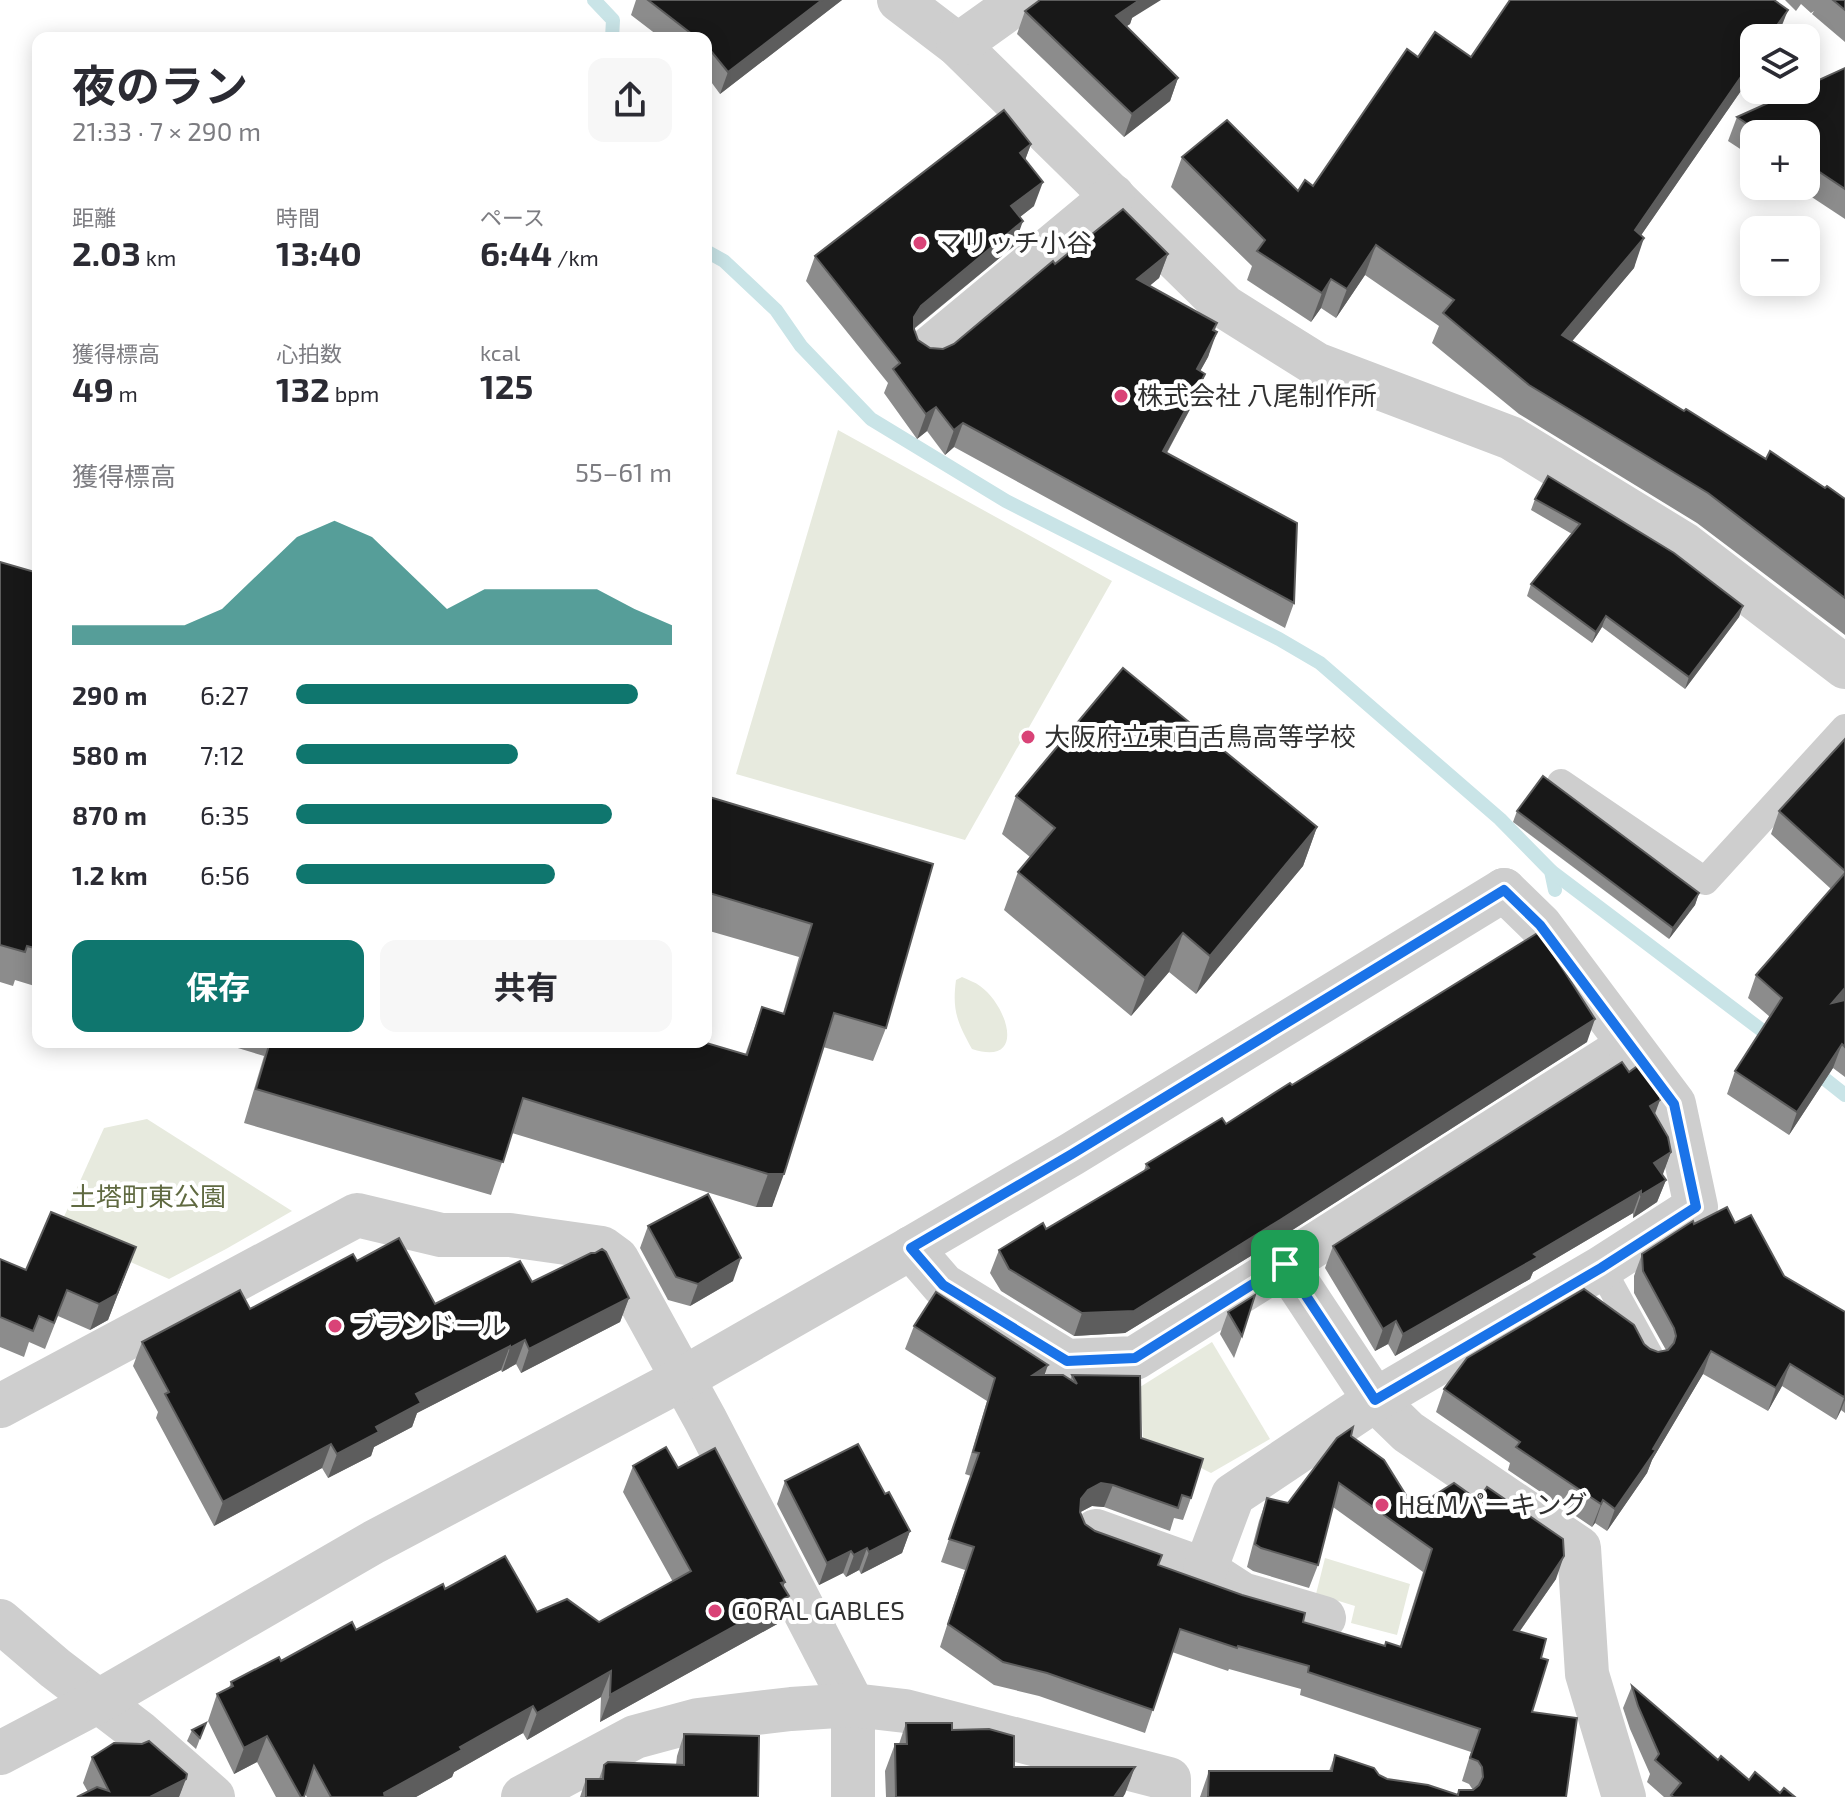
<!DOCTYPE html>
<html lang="ja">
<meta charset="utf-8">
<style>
:root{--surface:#fff;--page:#f7f7f7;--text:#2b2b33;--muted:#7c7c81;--accent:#0f766e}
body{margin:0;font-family:"Exo 2","Noto Sans JP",sans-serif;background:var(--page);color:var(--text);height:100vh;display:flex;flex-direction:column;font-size:30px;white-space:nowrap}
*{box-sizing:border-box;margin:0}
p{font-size:26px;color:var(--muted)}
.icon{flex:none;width:44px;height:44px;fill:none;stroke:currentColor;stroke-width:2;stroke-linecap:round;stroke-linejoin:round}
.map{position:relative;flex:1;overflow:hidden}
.drawer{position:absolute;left:32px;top:32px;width:680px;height:1016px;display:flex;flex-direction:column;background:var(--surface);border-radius:16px;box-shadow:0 4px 20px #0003}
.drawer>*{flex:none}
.controls{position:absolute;left:1740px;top:24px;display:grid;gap:16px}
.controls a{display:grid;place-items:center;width:80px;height:80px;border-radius:16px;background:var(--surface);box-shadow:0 4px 20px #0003;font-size:40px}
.pin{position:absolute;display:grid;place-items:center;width:68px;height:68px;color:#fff;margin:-34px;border-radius:16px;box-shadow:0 4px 12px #0006}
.round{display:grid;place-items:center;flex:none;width:84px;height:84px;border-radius:16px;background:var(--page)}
.headline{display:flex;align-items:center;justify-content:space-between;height:136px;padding:0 40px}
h1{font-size:44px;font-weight:700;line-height:60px}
.figures{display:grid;grid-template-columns:repeat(3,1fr);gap:12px;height:136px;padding:8px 40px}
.figures div{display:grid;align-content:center}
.figures b{font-size:34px;font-weight:700}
.figures small{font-size:22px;font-weight:400}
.figures p{font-size:22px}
.chart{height:224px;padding:16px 40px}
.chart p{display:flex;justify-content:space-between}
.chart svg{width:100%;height:144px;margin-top:8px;fill:var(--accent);opacity:.7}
.primary-button{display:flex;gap:16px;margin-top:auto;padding:16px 40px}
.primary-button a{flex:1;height:92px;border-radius:16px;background:var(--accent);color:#fff;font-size:32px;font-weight:700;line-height:92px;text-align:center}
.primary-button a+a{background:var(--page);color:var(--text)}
ul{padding:0 40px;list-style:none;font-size:26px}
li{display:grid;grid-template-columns:128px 96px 1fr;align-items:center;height:60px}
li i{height:20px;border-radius:10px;background:var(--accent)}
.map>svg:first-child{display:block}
.green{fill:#e7eade}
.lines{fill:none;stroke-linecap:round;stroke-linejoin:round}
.stream{stroke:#c9e4e7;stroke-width:14}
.service{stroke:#cecece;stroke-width:28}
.minor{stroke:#cecece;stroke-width:44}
.tertiary{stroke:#cecece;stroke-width:44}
.wall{fill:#8c8c8c}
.shaded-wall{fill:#5d5d5d}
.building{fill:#181818;stroke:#5d5d5d;stroke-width:2}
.route-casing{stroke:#fff;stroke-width:16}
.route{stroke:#1a73e8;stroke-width:10}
.poi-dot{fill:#d94377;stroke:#fff;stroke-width:3}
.labels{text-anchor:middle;stroke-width:8;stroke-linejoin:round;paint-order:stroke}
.poi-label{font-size:26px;fill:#313131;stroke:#fff;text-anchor:start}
.park-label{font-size:26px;fill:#606a41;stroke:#fff}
</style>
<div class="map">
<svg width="1845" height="1797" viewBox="0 0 1845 1797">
<rect width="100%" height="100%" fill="#fff"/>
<g class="green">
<polygon points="838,430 1112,581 965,840 736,774"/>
<path d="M962,977C968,980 975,982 980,986C1008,1006 1027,1067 972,1049C957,1022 952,1010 956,980Z"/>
<polygon points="147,1119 292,1211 226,1249 169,1279 58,1230 104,1128"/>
<polygon points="1212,1342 1270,1439 1211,1473 1143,1439 1140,1387"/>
<polygon points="1325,1558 1410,1584 1397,1635 1351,1623 1355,1606 1316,1594"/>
</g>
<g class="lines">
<g class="stream">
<polyline points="594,0 613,20 612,38"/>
<polyline points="706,251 724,261 776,310 801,346 871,419 1006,501 1279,639 1320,663 1500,819 1551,871 1555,890"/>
<polyline points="1551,871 1776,1041"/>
<polyline points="1811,1068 1845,1095"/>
</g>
<g class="service">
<polyline points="1561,783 1705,881 1845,728"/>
<polyline points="1601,1268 1649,1355"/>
</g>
<g class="minor">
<polyline points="899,0 958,45 1225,307 1316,364 1511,438 1684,544 1845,667"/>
<polyline points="958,45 1021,0"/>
<polyline points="929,349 1113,196"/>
<polyline points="911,1248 943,1285 1067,1361 1135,1358 1285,1264 1375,1400 1408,1432 1579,1548 1587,1674 1624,1797"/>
<polyline points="1285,1264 1629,1045"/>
<polyline points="0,1406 357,1215 441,1235 510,1235 602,1248 617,1259 705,1419 853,1705 853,1797"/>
<polyline points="1096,1531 1205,1570 1242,1594 1324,1618"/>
<polyline points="1205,1570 1233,1495 1375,1400 1601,1268 1696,1207 1674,1104 1540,925 1504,890"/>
<polyline points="0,1621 55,1668 140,1733 213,1797"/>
<polyline points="523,1797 635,1737 698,1720 791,1709 853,1705 905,1711 1169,1779 1169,1797"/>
</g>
<polyline class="tertiary" points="0,1753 97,1702 374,1542 682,1379 911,1248 1072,1154 1504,890"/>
</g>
<g class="wall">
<polygon points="636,0 842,0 720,94 706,75 706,38 661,38 631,15"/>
<polygon points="1785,0 1845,0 1845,42 1812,14 1814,11 1811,13 1801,4 1796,11"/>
<polygon points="1025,11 1132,18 1130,24 1126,26 1178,78 1170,101 1124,137 1017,34"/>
<polygon points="1754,38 1754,72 1641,235 1634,268 1572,341 1684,411 1766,459 1845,499 1845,635 1697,523 1519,414 1432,343 1439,326 1365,275 1336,318 1321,308 1311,322 1247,280 1252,266 1171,187 1182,157 1298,191 1313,186 1418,57 1471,57"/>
<polygon points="1845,68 1845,219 1795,186 1806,186 1806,134 1754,134 1754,158 1728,141 1737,117"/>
<polygon points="1031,144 1025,160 1034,206 1020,217 1014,246 914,329 918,340 930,348 943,349 954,344 1055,264 1168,254 1159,278 1149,286 1217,323 1208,357 1200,371 1205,374 1196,398 1167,453 1294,603 1285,628 954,447 945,455 927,431 917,439 884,393 888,383 806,281 815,256"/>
<polygon points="1535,499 1743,606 1739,617 1685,689 1602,627 1592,643 1527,596 1531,584 1572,534 1531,510"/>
<polygon points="0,562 38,573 38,987 15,980 13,986 0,982"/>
<polygon points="1845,739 1845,1077 1833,1068 1789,1135 1727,1094 1735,1071 1770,1017 1748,998 1756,975 1831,889 1771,834 1779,811"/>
<polygon points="706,796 933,864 886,1028 873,1061 823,1047 772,1207 756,1207 512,1133 491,1195 244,1123 264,1056 218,1042 703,1042 745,1055 762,1007 783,1013 799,957 706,930"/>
<polygon points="1016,796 1317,827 1303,866 1196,994 1169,972 1131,1016 1004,910 1018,872 1030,857 1002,834"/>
<polygon points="1517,811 1699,893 1695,905 1669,939 1513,822"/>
<polygon points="1587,1042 1272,1243 1125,1333 1074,1336 1001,1291 990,1273 999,1250 1046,1229 1144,1171 1146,1164 1226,1124 1292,1085"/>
<polygon points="1655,1115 1671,1152 1662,1175 1666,1180 1657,1202 1633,1218 1633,1213 1533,1272 1530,1279 1395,1356 1388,1344 1375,1351 1325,1268 1333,1246"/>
<polygon points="1735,1223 1784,1276 1845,1312 1845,1413 1841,1410 1836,1420 1782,1386 1768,1411 1703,1374 1652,1460 1647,1473 1607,1531 1595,1523 1592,1527 1508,1470 1510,1463 1436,1412 1444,1389 1644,1344 1650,1349 1658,1352 1666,1350 1634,1293 1634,1276 1642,1254 1694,1224"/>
<polygon points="648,1226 733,1281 690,1306 668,1300 640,1248"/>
<polygon points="136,1247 108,1320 90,1330 58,1316 45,1349 29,1342 24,1357 0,1347 0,1259 26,1270"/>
<polygon points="357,1261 435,1304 532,1282 629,1298 620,1322 521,1373 516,1364 502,1372 501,1370 417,1413 412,1427 374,1447 371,1456 328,1478 322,1468 214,1526 156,1418 158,1412 133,1366 142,1342 250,1309"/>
<polygon points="1228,1312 1242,1336 1234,1358 1220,1334"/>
<polygon points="914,1326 1045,1375 1070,1380 1072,1375 1141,1438 1191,1498 1183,1520 1174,1518 1170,1531 1104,1507 1092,1506 1080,1512 1085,1524 1095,1531 1158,1565 1303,1622 1385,1646 1400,1646 1423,1572 1333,1507 1318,1565 1309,1588 1253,1571 1247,1567 1259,1521 1267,1498 1288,1503 1351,1436 1414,1508 1556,1579 1520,1631 1541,1658 1532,1712 1566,1797 1200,1797 1209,1771 1329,1771 1335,1755 1387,1779 1458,1795 1473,1790 1469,1784 1462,1781 1471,1752 1300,1695 1301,1689 1229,1669 1228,1671 1172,1652 1145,1733 1039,1696 994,1685 940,1647 965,1570 941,1562 971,1476 965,1474 987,1401 905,1349"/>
<polygon points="633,1466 678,1468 785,1582 783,1586 779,1623 600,1722 601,1697 527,1740 523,1733 454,1772 452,1777 416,1797 307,1797 305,1794 304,1797 276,1797 257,1762 234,1774 208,1721 217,1694 229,1688 231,1682 356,1630 445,1589 537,1612 599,1622 673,1582 623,1492"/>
<polygon points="785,1481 885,1494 910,1531 902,1553 861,1574 859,1570 846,1577 843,1573 819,1585 777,1504"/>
<polygon points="1632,1686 1718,1760 1749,1780 1780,1793 1795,1797 1664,1797 1647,1782 1650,1774 1630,1729 1623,1708"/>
<polygon points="206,1723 196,1749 187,1741 192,1730"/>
<polygon points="906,1723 952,1730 1014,1767 1135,1767 1123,1797 886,1797 885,1771 895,1744 899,1744"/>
<polygon points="684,1734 758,1797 580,1797 586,1779 599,1779 604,1765 676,1765 677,1756"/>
<polygon points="92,1757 187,1774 179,1797 77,1797 88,1792 83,1783"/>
</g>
<g class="shaded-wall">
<polygon points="822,0 842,0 720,94 728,72"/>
<polygon points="1135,0 1161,0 1132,18 1130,24 1108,39 1116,16"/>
<polygon points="1788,10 1777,38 1768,38"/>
<polygon points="1754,58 1754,72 1624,260 1635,230"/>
<polygon points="1178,78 1170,101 1124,137 1132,114"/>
<polygon points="1031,144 1022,168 1020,153"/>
<polygon points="1043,182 1034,206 1002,231 1011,206"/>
<polygon points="1023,221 1014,246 912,330 914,317 921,306"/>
<polygon points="1644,238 1634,268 1552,365 1562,335"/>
<polygon points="1376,245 1365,275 1336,318 1347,289"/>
<polygon points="1168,254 1159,278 1128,304 1137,279"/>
<polygon points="1331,279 1321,308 1311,322 1322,293"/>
<polygon points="1217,332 1208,357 1188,393 1197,369"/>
<polygon points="1205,374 1196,398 1154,476 1163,451"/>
<polygon points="936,407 927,431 917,439 926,414"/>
<polygon points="963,423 954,447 945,455 954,430"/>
<polygon points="1743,606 1739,617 1685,689 1689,677"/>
<polygon points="1606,616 1602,627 1592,643 1596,632"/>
<polygon points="1317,827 1303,866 1196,994 1210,956"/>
<polygon points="1699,893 1695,905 1669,939 1673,928"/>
<polygon points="1183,933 1169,972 1131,1016 1145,978"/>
<polygon points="1845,988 1845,1002 1832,1003"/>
<polygon points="1595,1019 1587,1042 1272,1243 1125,1333 1074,1336 1082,1313"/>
<polygon points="1842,1044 1833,1068 1789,1135 1797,1112"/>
<polygon points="1660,1100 1652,1122 1650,1106"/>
<polygon points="1671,1152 1663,1174 1646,1185 1654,1163"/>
<polygon points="768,1174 784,1174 772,1207 756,1207"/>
<polygon points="1666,1180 1657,1202 1633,1218 1641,1195"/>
<polygon points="1641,1191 1633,1213 1533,1272 1530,1279 1395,1356 1403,1334 1534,1254"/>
<polygon points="136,1247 108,1320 90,1330 99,1304"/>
<polygon points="741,1258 733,1281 690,1306 698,1284"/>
<polygon points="629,1298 620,1322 521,1373 529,1349"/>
<polygon points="1396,1321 1388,1344 1375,1351 1383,1329"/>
<polygon points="525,1340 516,1364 502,1372 510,1348"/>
<polygon points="510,1346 501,1370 417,1413 412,1427 374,1447 371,1456 328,1478 337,1454 376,1427 416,1394"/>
<polygon points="1711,1351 1703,1374 1652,1460 1647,1473 1607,1531 1615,1509 1653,1449"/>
<polygon points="1790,1364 1782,1386 1768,1411 1776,1388"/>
<polygon points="1048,1365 1040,1388 1033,1375"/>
<polygon points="1845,1395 1845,1400 1841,1410 1836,1420"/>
<polygon points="331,1444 322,1468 214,1526 223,1502"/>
<polygon points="1101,1483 1113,1485 1104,1507 1092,1506 1079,1513 1081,1499 1088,1490"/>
<polygon points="1603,1500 1595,1523 1592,1527 1601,1504"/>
<polygon points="910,1531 902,1553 861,1574 869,1552"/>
<polygon points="867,1548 859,1570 846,1577 854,1555"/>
<polygon points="851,1551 843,1573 819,1585 827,1563"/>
<polygon points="1564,1556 1556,1579 1505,1652 1514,1630"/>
<polygon points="785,1582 777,1603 789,1596 779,1623 600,1722 610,1695"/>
<polygon points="611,1671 601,1697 527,1740 537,1713"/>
<polygon points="533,1706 523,1733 454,1772 452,1777 416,1797 382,1797 384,1793 460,1747"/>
<polygon points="267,1736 257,1762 234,1774 244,1748"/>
<polygon points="1135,1767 1125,1794 1123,1797 1114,1797"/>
<polygon points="186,1779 179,1797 150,1797"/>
</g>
<g class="building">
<polygon points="648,0 822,0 728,72 706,45 706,38 697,38"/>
<polygon points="1040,0 1137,0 1138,1 1116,16 1178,78 1132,114 1025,11"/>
<polygon points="1510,0 1774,0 1788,10 1768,38 1754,38 1754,58 1635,230 1644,238 1562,335 1684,411 1686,409 1766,459 1770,451 1825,488 1827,486 1845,499 1845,598 1708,493 1529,385 1443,313 1454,300 1376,245 1347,289 1331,279 1322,293 1257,251 1265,240 1182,157 1227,120 1298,191 1305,180 1313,186 1407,49 1418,57 1435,32 1471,57"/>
<polygon points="1833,0 1845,0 1845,10"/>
<polygon points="1845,68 1845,189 1806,163 1806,134 1762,134 1737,117 1797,90 1806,90 1806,86"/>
<polygon points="1004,110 1031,144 1020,153 1043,182 1011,206 1023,221 921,306 914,317 914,329 918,340 930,348 943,349 954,344 1053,261 1055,264 1123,209 1168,254 1137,279 1217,323 1213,330 1217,332 1197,369 1205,374 1163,451 1297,523 1294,603 963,423 954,430 936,407 926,414 893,369 900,363 815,256"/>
<polygon points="1548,476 1674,553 1743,606 1689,677 1606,616 1596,632 1531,584 1580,524 1535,499"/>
<polygon points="0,562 38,573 38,949 27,946 25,952 0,945"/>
<polygon points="1123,668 1317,827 1210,956 1183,933 1145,978 1018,872 1055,828 1016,796"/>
<polygon points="1845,739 1845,871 1779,811"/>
<polygon points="1543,776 1699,893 1673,928 1517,811"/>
<polygon points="706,796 933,864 886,1028 834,1013 784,1174 768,1174 523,1098 503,1162 256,1089 270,1042 703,1042 747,1055 762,1007 784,1014 812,924 706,892"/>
<polygon points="1845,873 1845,988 1832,1003 1845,1000 1845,1047 1842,1044 1797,1112 1735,1071 1782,998 1756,975"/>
<polygon points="1539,932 1595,1019 1280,1220 1134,1311 1082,1313 1009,1269 999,1250 1043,1223 1046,1229 1149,1168 1146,1164 1222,1118 1226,1124 1290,1083 1292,1085 1344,1053"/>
<polygon points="1622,1062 1629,1072 1639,1065 1660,1097 1660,1100 1650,1106 1668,1137 1671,1152 1654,1163 1666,1180 1641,1195 1641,1191 1534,1254 1538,1257 1403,1334 1396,1321 1383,1329 1333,1246"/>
<polygon points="708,1194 741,1258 698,1284 676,1277 648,1226"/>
<polygon points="1727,1207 1735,1223 1751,1215 1784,1276 1845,1312 1845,1395 1844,1397 1790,1364 1776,1388 1711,1351 1653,1449 1656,1450 1615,1509 1603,1500 1601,1504 1516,1447 1520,1442 1444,1389 1467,1358 1584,1289 1634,1325 1644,1344 1650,1349 1658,1352 1668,1350 1674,1343 1676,1336 1674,1328 1643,1271 1642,1254 1693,1221 1694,1224"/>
<polygon points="51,1212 136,1247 117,1294 99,1304 67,1290 54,1323 39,1316 33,1331 0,1317 0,1259 26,1270"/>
<polygon points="399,1238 435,1304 520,1261 532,1282 591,1253 595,1253 602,1249 606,1252 629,1298 529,1349 525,1340 510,1348 510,1346 416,1394 421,1403 376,1427 379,1432 337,1454 331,1444 223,1502 165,1394 169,1392 142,1342 240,1290 250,1309 353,1254 357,1261"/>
<polygon points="936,1292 1048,1365 1033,1375 1063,1375 1077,1384 1072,1375 1140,1376 1141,1438 1203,1459 1191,1498 1182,1495 1178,1508 1113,1485 1101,1483 1088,1490 1081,1499 1080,1512 1085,1524 1095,1531 1162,1555 1158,1565 1242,1595 1305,1613 1303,1622 1385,1646 1386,1642 1401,1647 1432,1549 1339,1483 1318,1565 1261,1548 1255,1544 1267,1498 1288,1503 1337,1438 1353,1427 1351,1436 1384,1460 1414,1508 1454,1483 1478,1500 1487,1487 1563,1539 1564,1556 1514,1630 1546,1639 1541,1658 1548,1660 1532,1712 1577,1718 1566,1797 1208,1797 1209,1771 1332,1771 1335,1755 1374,1768 1379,1775 1387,1779 1428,1785 1458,1795 1459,1790 1473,1790 1479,1785 1483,1777 1482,1767 1478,1761 1470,1758 1480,1729 1308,1672 1309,1666 1238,1646 1237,1648 1180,1629 1153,1710 1047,1673 1003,1662 948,1624 974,1547 949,1539 979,1453 973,1452 995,1378 914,1326"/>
<polygon points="1255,1295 1242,1336 1228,1312"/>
<polygon points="858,1444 885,1494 889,1492 910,1531 869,1552 867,1548 854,1555 851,1551 827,1563 785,1481"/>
<polygon points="666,1447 678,1468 715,1448 785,1582 781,1583 789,1596 610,1695 611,1671 537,1713 533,1706 460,1747 462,1750 384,1793 385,1797 331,1797 314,1766 304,1797 301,1797 267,1736 244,1748 217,1694 233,1686 231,1682 279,1657 281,1661 352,1622 356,1630 443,1584 445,1589 505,1556 537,1612 567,1599 599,1622 691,1571 633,1466"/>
<polygon points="1632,1686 1718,1760 1721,1756 1749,1780 1755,1772 1780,1793 1784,1788 1795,1797 1674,1797 1671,1795 1681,1783 1655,1760 1659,1754 1638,1706"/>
<polygon points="206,1723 200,1738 192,1730"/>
<polygon points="906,1723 952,1723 952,1730 989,1729 1014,1736 1014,1767 1135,1767 1114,1797 896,1797 895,1744 907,1744"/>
<polygon points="684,1734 759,1736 758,1797 586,1797 586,1779 603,1779 604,1765 608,1762 684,1765"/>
<polygon points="149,1741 187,1774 186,1779 150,1797 77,1797 97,1787 109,1791 92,1757 114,1743 142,1744"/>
</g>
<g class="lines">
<g class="route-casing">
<polygon id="route" points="1504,890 1540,925 1674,1104 1696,1207 1601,1268 1375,1400 1285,1264 1135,1358 1067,1361 943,1285 911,1248 1072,1154"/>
</g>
<use href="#route" class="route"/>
</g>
<g class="poi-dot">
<circle cx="920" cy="243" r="8"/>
<circle cx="1121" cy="396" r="8"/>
<circle cx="1028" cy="737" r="8"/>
<circle cx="335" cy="1326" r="8"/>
<circle cx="1382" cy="1505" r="8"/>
<circle cx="715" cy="1611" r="8"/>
</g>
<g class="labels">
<g class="poi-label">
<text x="936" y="252">マリッチ小谷</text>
<text x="1137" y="405">株式会社 八尾制作所</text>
<text x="1044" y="746">大阪府立東百舌鳥高等学校</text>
<text x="351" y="1335">ブランドール</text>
<text x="1398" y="1514">H&amp;Mパーキング</text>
<text x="731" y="1620">CORAL GABLES</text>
</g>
<g class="park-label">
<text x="148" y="1206">土塔町東公園</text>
</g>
</g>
</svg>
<div class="controls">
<a><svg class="icon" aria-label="layers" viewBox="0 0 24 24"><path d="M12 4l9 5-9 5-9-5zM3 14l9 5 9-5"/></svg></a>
<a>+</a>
<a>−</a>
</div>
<div class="pin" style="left:1285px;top:1264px;background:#1e9e55"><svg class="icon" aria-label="arrive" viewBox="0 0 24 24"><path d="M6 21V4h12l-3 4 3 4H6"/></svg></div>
<section class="drawer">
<div class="headline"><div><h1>夜のラン</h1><p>21:33 · 7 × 290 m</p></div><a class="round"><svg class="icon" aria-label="share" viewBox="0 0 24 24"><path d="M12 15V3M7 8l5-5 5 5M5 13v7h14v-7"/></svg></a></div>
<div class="figures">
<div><p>距離</p><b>2.03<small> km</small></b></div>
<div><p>時間</p><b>13:40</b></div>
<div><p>ペース</p><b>6:44<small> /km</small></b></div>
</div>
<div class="figures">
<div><p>獲得標高</p><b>49<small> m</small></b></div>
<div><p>心拍数</p><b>132<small> bpm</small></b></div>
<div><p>kcal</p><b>125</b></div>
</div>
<div class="chart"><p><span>獲得標高</span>55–61 m</p>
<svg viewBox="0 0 160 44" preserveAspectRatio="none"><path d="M0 44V38L10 38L20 38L30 38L40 33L50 22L60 11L70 6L80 11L90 22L100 33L110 27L120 27L130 27L140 27L150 33L160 38V44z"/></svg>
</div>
<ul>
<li><b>290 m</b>6:27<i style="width:91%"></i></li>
<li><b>580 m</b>7:12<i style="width:59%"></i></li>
<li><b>870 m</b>6:35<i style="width:84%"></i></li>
<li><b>1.2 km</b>6:56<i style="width:69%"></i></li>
</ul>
<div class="primary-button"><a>保存</a><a>共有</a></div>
</section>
</div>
